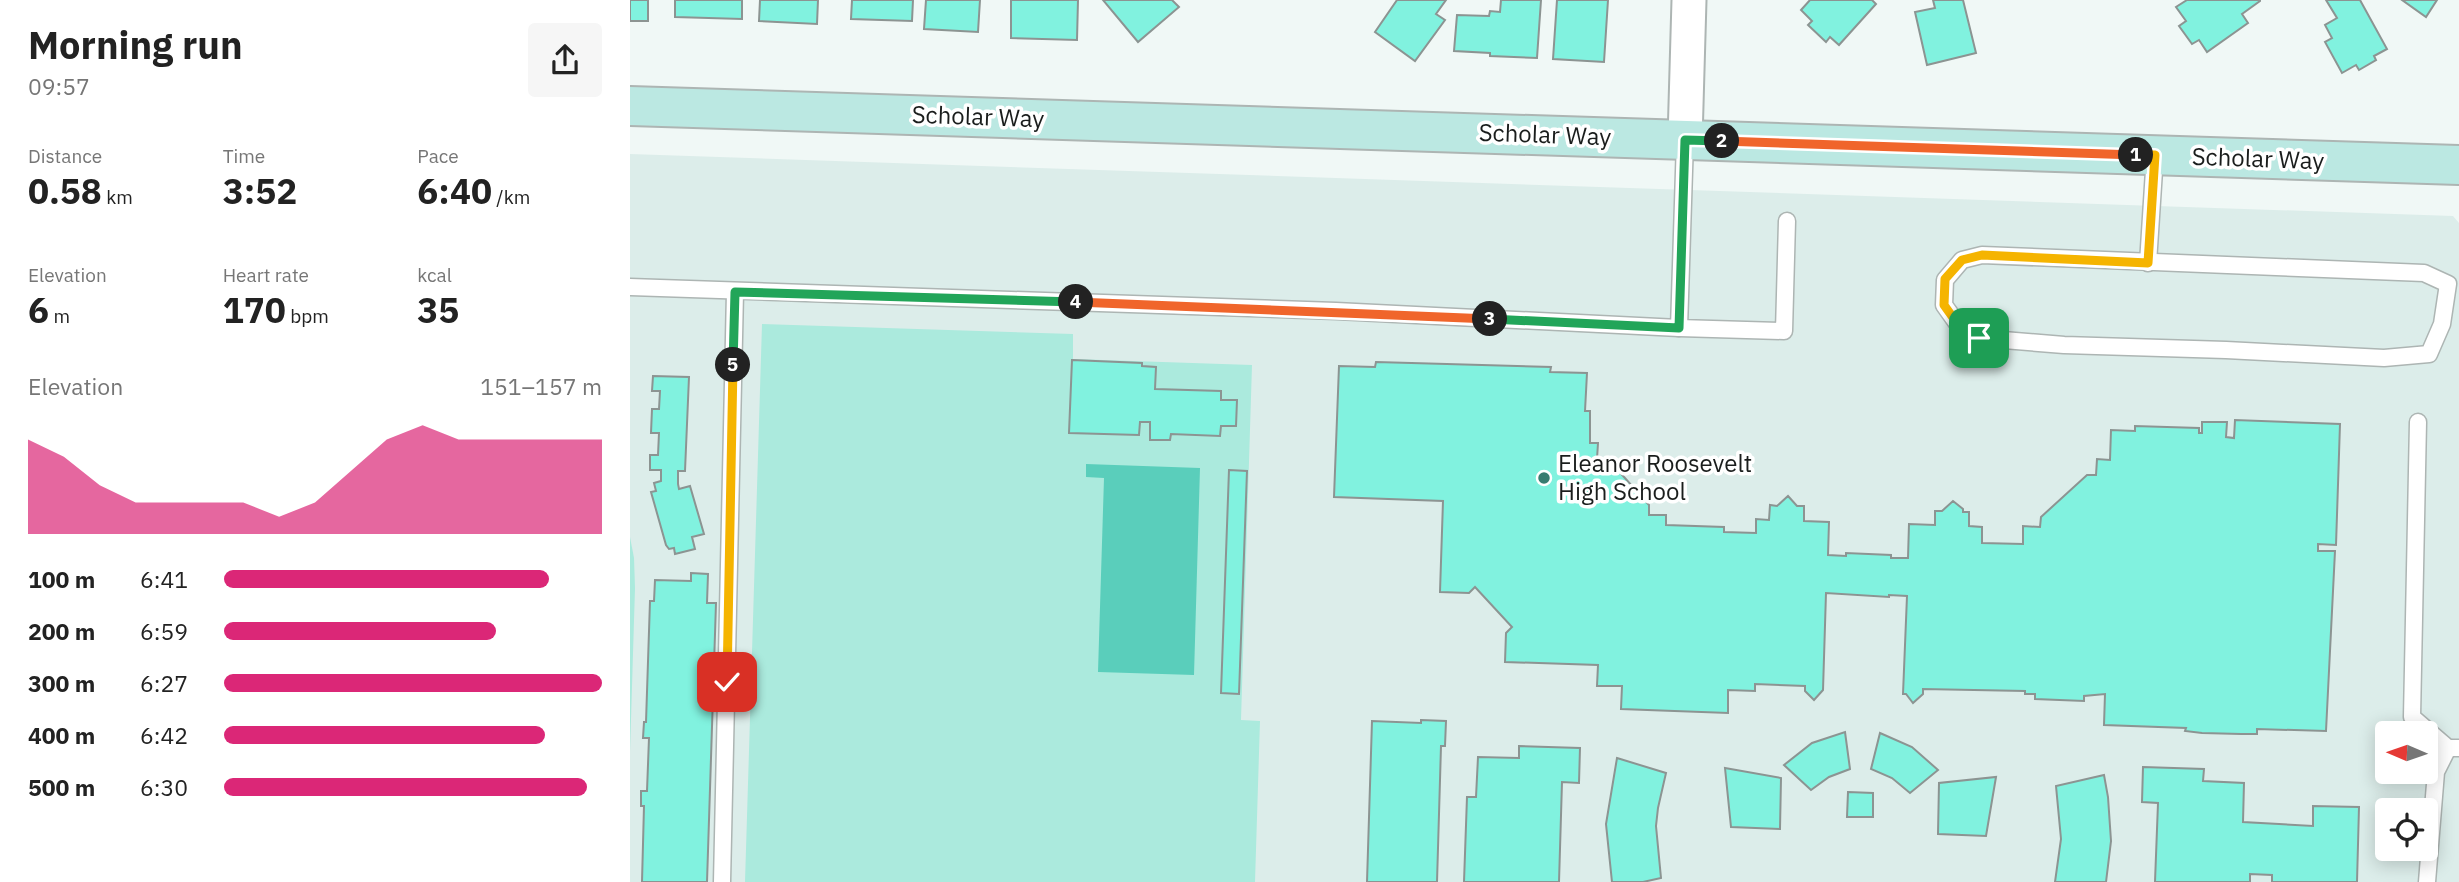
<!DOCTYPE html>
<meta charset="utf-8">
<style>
:root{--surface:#fff;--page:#f6f6f6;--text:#222;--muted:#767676;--accent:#db2777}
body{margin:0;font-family:"IBM Plex Sans",sans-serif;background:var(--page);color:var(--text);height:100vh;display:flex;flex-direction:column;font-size:26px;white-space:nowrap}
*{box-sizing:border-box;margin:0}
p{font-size:23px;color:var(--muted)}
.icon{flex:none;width:38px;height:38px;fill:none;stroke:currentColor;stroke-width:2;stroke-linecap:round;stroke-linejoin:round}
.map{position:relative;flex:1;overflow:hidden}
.sheet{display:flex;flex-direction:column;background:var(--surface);width:630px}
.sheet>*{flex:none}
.needle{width:46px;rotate:272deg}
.fabs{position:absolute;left:1745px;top:721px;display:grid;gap:14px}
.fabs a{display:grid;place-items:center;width:63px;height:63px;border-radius:7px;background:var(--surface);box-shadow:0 4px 18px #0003;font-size:35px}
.pin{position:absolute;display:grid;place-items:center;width:60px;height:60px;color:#fff;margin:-30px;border-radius:14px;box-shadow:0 4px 10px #0006}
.km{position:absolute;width:35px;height:35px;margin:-18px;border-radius:50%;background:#222;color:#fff;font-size:19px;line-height:35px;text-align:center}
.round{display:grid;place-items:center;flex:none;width:74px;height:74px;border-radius:7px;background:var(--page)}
.headline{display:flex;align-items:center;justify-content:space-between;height:119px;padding:0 28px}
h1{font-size:38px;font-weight:800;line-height:52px}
.figures{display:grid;grid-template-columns:repeat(3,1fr);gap:10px;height:119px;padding:7px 28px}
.figures div{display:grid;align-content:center}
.figures b{font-size:35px;font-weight:800}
.figures small{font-size:19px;font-weight:400}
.figures p{font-size:19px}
.chart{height:196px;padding:14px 28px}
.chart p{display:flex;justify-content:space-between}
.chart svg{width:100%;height:126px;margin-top:7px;fill:var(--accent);opacity:.7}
ul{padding:0 28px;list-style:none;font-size:23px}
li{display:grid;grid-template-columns:112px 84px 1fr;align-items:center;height:52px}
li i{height:18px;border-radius:9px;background:var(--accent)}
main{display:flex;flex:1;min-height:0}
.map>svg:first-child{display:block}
.built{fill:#dcedea;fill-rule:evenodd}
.green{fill:#abeadd}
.water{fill:#5acebb}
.building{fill:#81f2df;stroke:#8c9492;stroke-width:2}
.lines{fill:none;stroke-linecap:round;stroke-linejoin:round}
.lane-casing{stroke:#adb5b3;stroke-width:19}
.street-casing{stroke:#adb5b3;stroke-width:37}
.secondary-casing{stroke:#adb5b3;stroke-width:42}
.lane{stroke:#fff;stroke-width:16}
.street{stroke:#fff;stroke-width:33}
.secondary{stroke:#bbe8e2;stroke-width:38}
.split-1-casing{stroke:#fff;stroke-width:14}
.split-2-casing{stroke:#fff;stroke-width:14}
.split-3-casing{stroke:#fff;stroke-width:14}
.split-4-casing{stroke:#fff;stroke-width:14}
.split-5-casing{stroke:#fff;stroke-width:14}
.split-6-casing{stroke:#fff;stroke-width:14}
.split-1{stroke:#f5b400;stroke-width:9}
.split-2{stroke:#f0652b;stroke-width:9}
.split-3{stroke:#22a559;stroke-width:9}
.split-4{stroke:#f0652b;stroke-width:9}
.split-5{stroke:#22a559;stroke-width:9}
.split-6{stroke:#f5b400;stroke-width:9}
.poi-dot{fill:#377c70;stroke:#fff;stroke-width:2.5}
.labels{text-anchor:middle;stroke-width:7;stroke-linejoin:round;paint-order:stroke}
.street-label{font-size:24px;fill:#1a1d1c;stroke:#fff}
.poi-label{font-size:24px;fill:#1a1d1c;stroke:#fff;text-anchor:start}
</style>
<main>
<section class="sheet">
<div class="headline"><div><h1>Morning run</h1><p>09:57</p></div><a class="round"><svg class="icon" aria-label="share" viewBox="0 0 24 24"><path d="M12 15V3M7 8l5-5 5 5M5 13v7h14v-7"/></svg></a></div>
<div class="figures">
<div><p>Distance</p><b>0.58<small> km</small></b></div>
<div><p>Time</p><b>3:52</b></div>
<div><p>Pace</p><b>6:40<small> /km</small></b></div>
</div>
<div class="figures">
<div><p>Elevation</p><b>6<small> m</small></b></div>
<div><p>Heart rate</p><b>170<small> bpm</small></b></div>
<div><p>kcal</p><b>35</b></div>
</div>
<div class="chart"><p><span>Elevation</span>151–157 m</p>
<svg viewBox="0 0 160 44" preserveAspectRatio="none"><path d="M0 44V11L10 17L20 27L30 33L40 33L50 33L60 33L70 38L80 33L90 22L100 11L110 6L120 11L130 11L140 11L150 11L160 11V44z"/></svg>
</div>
<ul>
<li><b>100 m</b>6:41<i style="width:86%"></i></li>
<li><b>200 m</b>6:59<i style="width:72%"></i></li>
<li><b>300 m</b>6:27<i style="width:100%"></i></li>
<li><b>400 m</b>6:42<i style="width:85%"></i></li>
<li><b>500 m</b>6:30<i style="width:96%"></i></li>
</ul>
</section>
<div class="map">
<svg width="1829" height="882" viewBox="0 0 1829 882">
<rect width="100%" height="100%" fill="#f0f8f6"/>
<path class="built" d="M0,154L1823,216L1829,223V882H0ZM1757,733H1796V772H1757ZM1757,810H1796V849H1757Z"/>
<g class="green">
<polygon points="132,324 443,334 443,359 622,365 611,720 630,721 625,882 115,882"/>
<polygon points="0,537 4,558 5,588 0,752"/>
</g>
<polygon class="water" points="456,464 570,468 564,675 468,672 474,478 456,477"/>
<g class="building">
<rect x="0" y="0" width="18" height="21"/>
<polygon points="45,0 112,0 112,19 45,17"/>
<polygon points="130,0 188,0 187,24 129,21"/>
<polygon points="222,0 283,0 282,21 221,19"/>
<polygon points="296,0 350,0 348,32 294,29"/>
<polygon points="381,0 448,0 447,40 381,38"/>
<polygon points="473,0 542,0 549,7 508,42"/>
<polygon points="767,0 816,0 806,14 815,20 785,61 745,32"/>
<polygon points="871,0 911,0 907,58 860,56 860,53 824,51 827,15 859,16 860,11 870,12"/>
<polygon points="927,0 978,0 974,62 923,59"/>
<polygon points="1180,0 1242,0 1246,4 1209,45 1200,37 1196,42 1178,25 1182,21 1171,10"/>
<polygon points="1303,0 1333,0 1346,53 1297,65 1285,12 1305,8"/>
<polygon points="1557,0 1630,0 1630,1 1612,14 1618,23 1577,52 1569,40 1562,44 1549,26 1556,21 1546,7"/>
<polygon points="1696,0 1730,0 1757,49 1744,56 1746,60 1729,70 1726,65 1712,73 1695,42 1702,38 1695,25 1707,18"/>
<polygon points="1772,0 1807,0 1796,17"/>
<polygon points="442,360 512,363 512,366 526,367 525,389 591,391 591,400 607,400 606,426 591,426 590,436 541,434 540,440 520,440 520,422 510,422 509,435 439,433"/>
<polygon points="746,362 921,367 920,372 957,373 955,411 960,411 960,443 968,443 967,459 978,459 1019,505 1019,515 1036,515 1036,525 1094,527 1094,532 1126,533 1126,519 1139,520 1140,505 1147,506 1158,496 1167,506 1174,506 1174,521 1199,522 1198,555 1216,556 1216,553 1261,555 1261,558 1278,558 1279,524 1305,525 1305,511 1312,511 1323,501 1333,509 1333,512 1339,512 1339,526 1352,527 1352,543 1393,544 1393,526 1410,527 1411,517 1457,475 1466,475 1467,459 1480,460 1481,430 1505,431 1505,426 1569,428 1569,433 1572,433 1572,422 1597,422 1596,437 1604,438 1605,420 1710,424 1706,545 1688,544 1688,551 1705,551 1696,731 1627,729 1627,734 1611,734 1572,733 1555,731 1556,728 1474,725 1475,694 1454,696 1454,701 1405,699 1405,694 1395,694 1395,691 1293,689 1293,694 1283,703 1276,694 1273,694 1277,596 1259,595 1259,597 1196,593 1193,690 1184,700 1175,691 1175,686 1125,684 1125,691 1098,690 1098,713 991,709 992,686 967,686 968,665 875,662 876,633 882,627 845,587 839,593 810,592 813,501 704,497 709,366 745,367"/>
<polygon points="23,376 59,377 55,471 48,471 48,484 49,489 60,486 74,534 62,537 65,549 45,554 44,548 39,549 36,545 21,492 26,491 24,483 31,481 31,470 20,470 20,455 28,455 29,433 21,433 22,409 29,409 30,391 22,391"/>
<polygon points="599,470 617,471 609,694 591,693"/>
<polygon points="61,573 78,574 77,603 86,603 77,882 12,882 14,806 11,806 11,791 17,791 19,738 13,738 14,722 16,722 20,601 24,601 25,580 61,581"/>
<polygon points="791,720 816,721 815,746 811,746 807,882 737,882 742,721 791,723"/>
<polygon points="1215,732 1220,769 1199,777 1181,790 1154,765 1182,743"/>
<polygon points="1250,733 1282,747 1308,770 1280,793 1262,778 1241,769"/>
<polygon points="889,746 950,748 949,783 932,782 929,882 834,882 837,797 846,797 848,757 889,758"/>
<polygon points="987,758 1036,773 1028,808 1026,826 1031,878 1013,882 982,882 976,824"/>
<polygon points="1513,767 1574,769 1573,781 1614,783 1613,822 1683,826 1683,806 1729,807 1727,882 1642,882 1642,875 1620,874 1620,882 1525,882 1528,803 1512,802"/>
<polygon points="1095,768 1151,778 1150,829 1101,827"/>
<polygon points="1474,775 1478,797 1481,841 1476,882 1425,882 1431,839 1426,786"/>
<polygon points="1366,777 1356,836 1308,834 1309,783"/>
<polygon points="1218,792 1243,793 1243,817 1217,817"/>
</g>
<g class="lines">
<g class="lane-casing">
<g id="lane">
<polyline points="1055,140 1049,328 1154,331 1157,221"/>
<polygon points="1352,255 1794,273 1818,284 1812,324 1799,354 1754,358 1596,350 1434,345 1349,338 1329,326 1314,305 1315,280 1332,260"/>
<polyline points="1518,263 1525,155"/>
<polyline points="0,287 706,311 1049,328"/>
<polyline points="1788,422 1782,717 1818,748 1829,748"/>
<polyline points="92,882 105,292"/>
<polyline points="1797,882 1806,772 1818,748"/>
</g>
</g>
<g class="street-casing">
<polyline id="street" points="1055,140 1059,0"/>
</g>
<g class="secondary-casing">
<polyline id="secondary" points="0,106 1829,165"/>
</g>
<use href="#lane" class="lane"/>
<use href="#street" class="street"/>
<use href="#secondary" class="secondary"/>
</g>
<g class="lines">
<g class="split-1-casing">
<polyline id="split-1" points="1349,338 1329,326 1314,305 1315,279 1332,260 1352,255 1518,263 1525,155 1506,155"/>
</g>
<g class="split-2-casing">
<polyline id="split-2" points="1092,141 1506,155"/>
</g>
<g class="split-3-casing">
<polyline id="split-3" points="860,319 1049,328 1055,140 1092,141"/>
</g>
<g class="split-4-casing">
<polyline id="split-4" points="446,302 860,319"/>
</g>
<g class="split-5-casing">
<polyline id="split-5" points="103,365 105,292 446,302"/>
</g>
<g class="split-6-casing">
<polyline id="split-6" points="97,682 103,365"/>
</g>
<use href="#split-1" class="split-1"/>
<use href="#split-2" class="split-2"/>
<use href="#split-3" class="split-3"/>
<use href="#split-4" class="split-4"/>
<use href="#split-5" class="split-5"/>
<use href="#split-6" class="split-6"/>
</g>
<circle class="poi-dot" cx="914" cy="478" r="7"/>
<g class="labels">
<g class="street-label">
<text transform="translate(348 117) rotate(2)" y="8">Scholar Way</text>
<text transform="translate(915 135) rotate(2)" y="8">Scholar Way</text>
<text transform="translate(1628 159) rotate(2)" y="8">Scholar Way</text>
</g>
<g class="poi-label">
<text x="928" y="472">Eleanor Roosevelt<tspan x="928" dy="28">High School</tspan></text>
</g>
</g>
</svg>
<div class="fabs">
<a><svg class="needle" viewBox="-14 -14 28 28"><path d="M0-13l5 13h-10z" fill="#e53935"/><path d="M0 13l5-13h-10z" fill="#767676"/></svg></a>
<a><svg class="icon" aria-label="locate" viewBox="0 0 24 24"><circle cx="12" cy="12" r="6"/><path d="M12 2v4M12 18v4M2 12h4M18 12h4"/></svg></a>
</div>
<div class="pin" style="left:1349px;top:338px;background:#1e9e55"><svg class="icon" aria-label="arrive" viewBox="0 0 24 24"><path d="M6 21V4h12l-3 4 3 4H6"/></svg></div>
<div class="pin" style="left:97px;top:682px;background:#d93025"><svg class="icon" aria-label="check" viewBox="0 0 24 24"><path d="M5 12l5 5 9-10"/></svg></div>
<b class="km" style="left:1506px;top:155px">1</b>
<b class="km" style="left:1092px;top:141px">2</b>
<b class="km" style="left:860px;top:319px">3</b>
<b class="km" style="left:446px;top:302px">4</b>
<b class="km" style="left:103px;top:365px">5</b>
</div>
</main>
